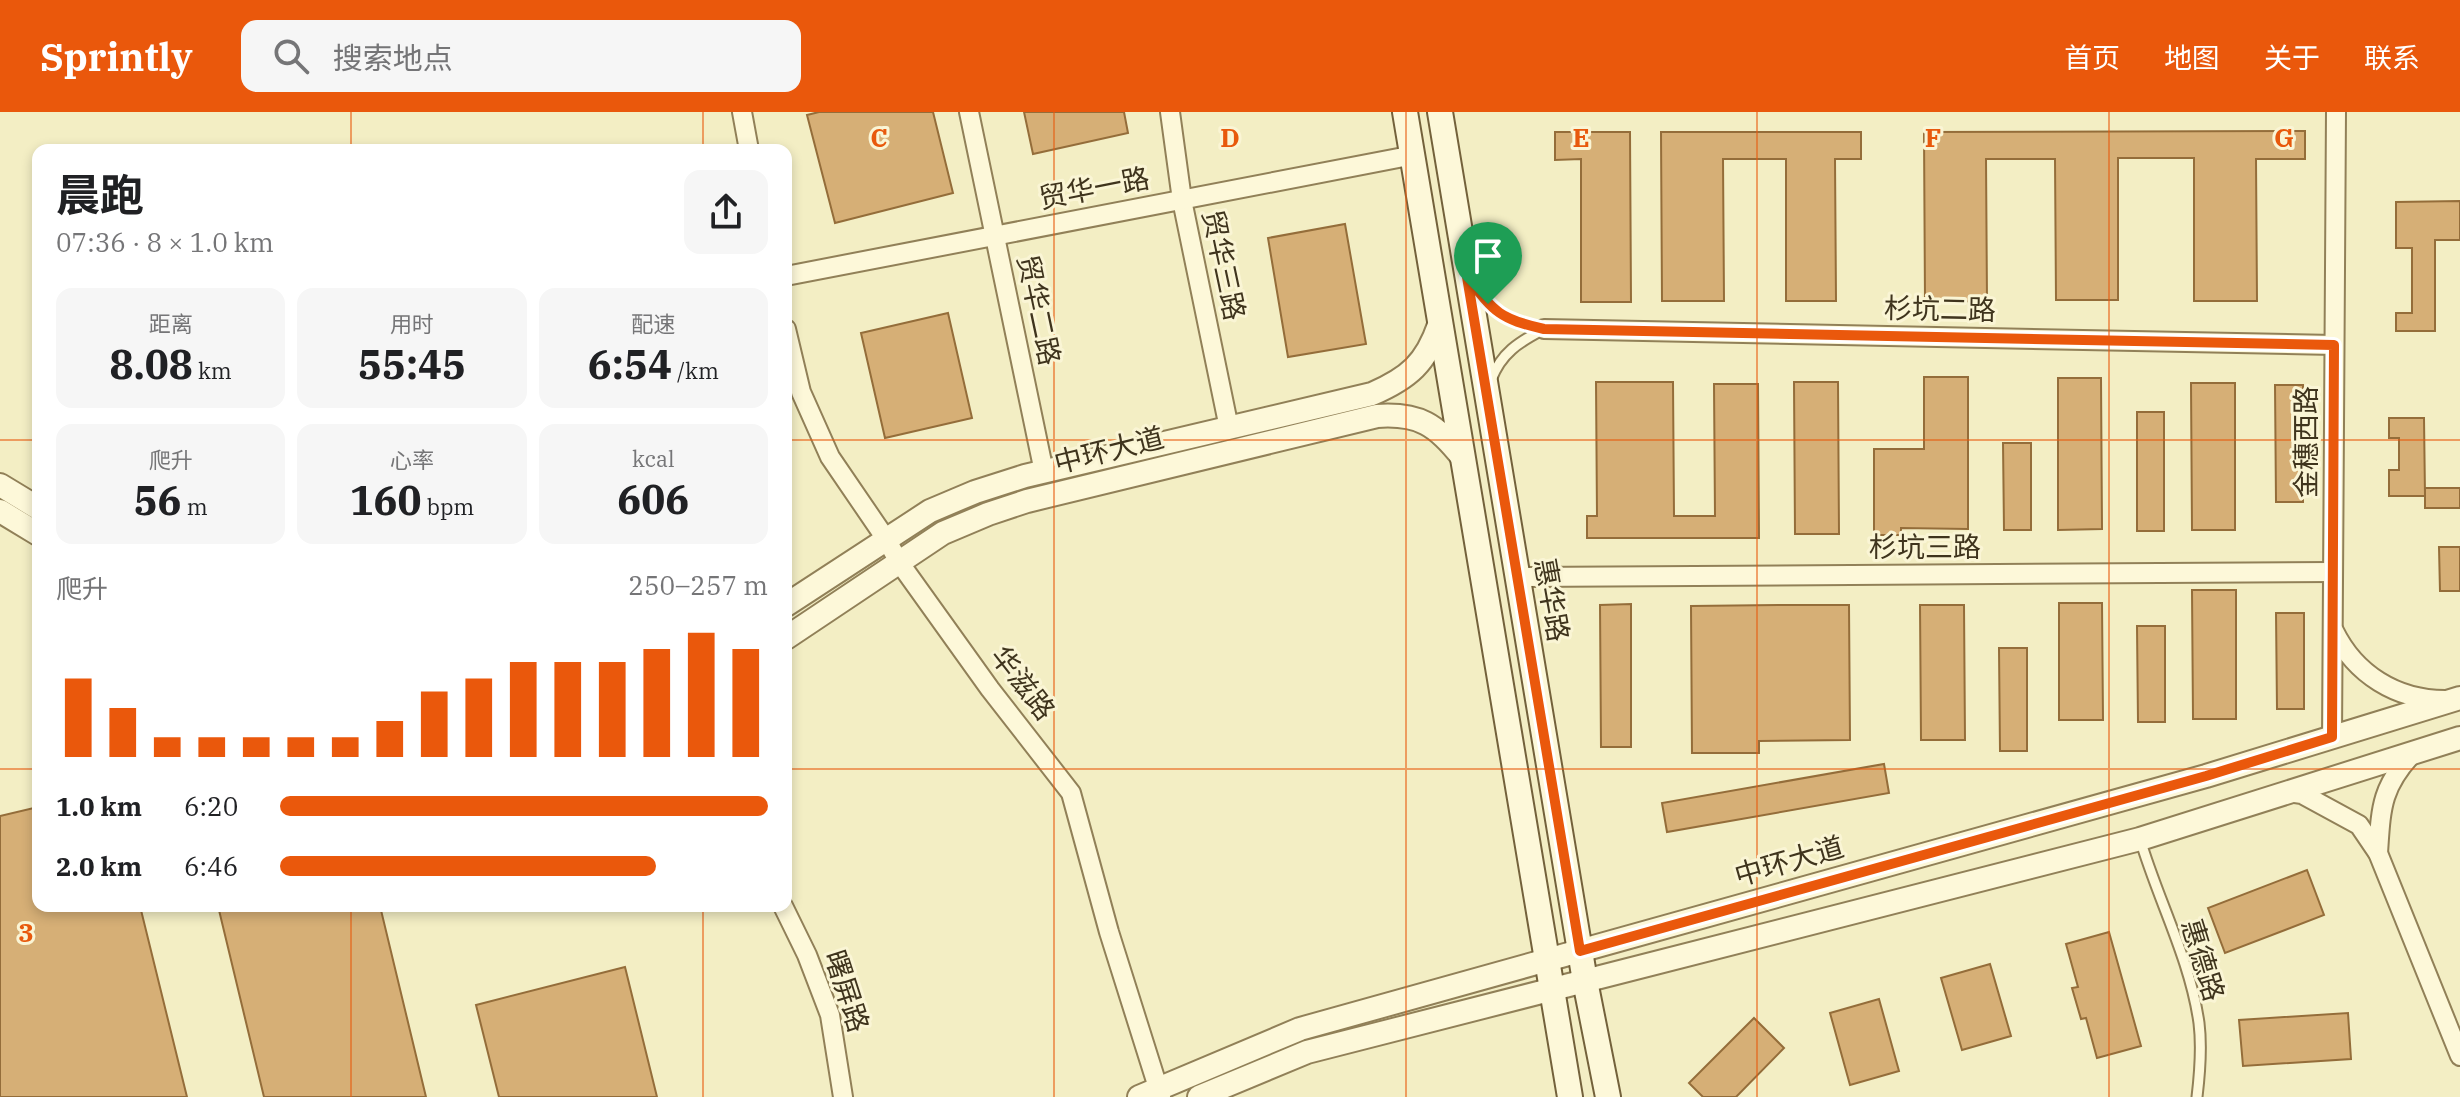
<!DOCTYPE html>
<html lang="zh">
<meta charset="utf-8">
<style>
:root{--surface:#fff;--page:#f6f6f6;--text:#202124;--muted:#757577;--accent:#ea580c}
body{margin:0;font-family:"IBM Plex Serif","Noto Sans SC",serif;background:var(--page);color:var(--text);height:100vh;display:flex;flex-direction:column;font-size:30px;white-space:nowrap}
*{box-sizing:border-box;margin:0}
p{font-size:26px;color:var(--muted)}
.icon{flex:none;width:44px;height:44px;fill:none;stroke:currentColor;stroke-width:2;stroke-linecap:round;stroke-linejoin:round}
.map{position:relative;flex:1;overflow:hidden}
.sheet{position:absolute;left:32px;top:32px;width:760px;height:768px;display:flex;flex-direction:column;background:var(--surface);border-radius:16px;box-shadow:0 4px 12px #0003}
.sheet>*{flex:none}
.pin{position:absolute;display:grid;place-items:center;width:68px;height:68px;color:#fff;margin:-82px -34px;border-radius:50% 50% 50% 0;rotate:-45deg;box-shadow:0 0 8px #0007}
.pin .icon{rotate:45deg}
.round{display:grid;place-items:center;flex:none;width:84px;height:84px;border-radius:16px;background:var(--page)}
.headline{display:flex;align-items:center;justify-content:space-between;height:136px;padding:0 24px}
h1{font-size:44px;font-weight:700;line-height:60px}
.figures{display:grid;grid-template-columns:repeat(3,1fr);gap:12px;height:136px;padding:8px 24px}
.figures div{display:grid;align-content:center;border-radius:16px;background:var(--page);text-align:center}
.figures b{font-size:40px;font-weight:700}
.figures small{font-size:22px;font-weight:400}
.figures p{font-size:22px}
.chart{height:224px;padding:16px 24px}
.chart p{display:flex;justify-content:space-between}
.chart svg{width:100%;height:144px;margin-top:8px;stroke:var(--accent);stroke-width:6}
ul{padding:0 24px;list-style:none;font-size:26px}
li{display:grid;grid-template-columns:128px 96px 1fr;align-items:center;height:60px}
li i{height:20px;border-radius:10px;background:var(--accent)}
header{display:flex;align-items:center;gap:48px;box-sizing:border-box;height:112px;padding:0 40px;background:var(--accent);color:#fff}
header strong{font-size:38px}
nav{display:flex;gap:44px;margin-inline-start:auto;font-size:28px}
.search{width:560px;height:72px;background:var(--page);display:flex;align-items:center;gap:20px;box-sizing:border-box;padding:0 28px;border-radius:16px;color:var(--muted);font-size:30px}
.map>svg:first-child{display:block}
.building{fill:#d6af76;stroke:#946d3a;stroke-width:2}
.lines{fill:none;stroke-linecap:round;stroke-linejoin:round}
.service-casing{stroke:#918058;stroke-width:13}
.minor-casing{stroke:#918058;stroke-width:22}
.tertiary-casing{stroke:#918058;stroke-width:26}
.secondary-casing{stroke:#73613b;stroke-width:28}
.service{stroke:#fdf8d9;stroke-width:9}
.minor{stroke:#fdf8d9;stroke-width:18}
.tertiary{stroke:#fdf8d9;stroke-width:22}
.secondary{stroke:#fdf8d9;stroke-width:24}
.route-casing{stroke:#fff;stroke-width:16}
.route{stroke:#ea580c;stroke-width:10}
.grid{fill:none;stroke:#e8590c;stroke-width:2;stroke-opacity:0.55}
.labels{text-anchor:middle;stroke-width:6;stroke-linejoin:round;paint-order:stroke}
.street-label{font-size:28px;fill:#3f341d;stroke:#faf5d5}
.grid-label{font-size:26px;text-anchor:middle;font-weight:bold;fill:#e8590c;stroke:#faf5d5;stroke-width:6;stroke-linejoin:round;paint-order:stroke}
</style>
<header>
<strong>Sprintly</strong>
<div class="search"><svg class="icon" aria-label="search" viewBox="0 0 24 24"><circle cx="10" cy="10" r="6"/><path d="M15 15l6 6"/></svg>搜索地点</div>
<nav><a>首页</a><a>地图</a><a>关于</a><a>联系</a></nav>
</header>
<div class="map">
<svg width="2460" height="985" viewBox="0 0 2460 985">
<rect width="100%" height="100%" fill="#f3eec4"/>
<g class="building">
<polygon points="819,0 933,0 953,81 835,111 807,3"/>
<polygon points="1024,0 1124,0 1128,21 1033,42"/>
<polygon points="2305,19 2305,47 2256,47 2257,189 2194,189 2194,46 2118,46 2118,188 2056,188 2055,47 1986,47 1987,189 1925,190 1924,20"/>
<polygon points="1555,20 1630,20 1631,190 1581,190 1581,47 1555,48"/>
<polygon points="1661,20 1861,20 1861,47 1835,47 1836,189 1786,189 1786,47 1723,47 1724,189 1662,189"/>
<polygon points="2460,89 2460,128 2435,128 2435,219 2396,219 2396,201 2412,201 2412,136 2396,136 2396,90"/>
<polygon points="1345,112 1366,232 1288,245 1268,126"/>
<polygon points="948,201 972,306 885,326 861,221"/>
<polygon points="1924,265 1968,265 1968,417 1901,416 1901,423 1874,423 1874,337 1924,337"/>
<polygon points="2058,266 2101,266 2102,417 2058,418"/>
<polygon points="1596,270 1673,270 1674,404 1715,404 1714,272 1758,272 1759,426 1587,426 1587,404 1597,404"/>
<polygon points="1794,270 1838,270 1839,422 1795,422"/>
<polygon points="2191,271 2235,271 2235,418 2192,418"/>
<polygon points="2275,273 2303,273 2303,390 2276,390"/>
<rect x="2137" y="300" width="27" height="119"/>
<polygon points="2389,306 2424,306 2425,384 2389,384 2389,358 2399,358 2399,326 2389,326"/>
<polygon points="2003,331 2031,331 2031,418 2004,418"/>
<rect x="2425" y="376" width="35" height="20"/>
<polygon points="2439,435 2460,435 2460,479 2440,479"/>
<polygon points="2192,478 2236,478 2236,607 2193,607"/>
<polygon points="2059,491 2102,491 2103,608 2059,608"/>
<polygon points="1631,492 1631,635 1601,635 1600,493"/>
<polygon points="1778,493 1849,493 1850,628 1759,629 1759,641 1692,641 1691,494"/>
<polygon points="1920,493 1964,493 1965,628 1921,628"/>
<polygon points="2276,501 2304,501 2304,597 2277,597"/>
<polygon points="2137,514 2165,514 2165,610 2138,610"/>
<polygon points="1999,536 2027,536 2027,639 2000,639"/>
<polygon points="1884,652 1889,681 1667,720 1662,691"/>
<polygon points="38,695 38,794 140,794 187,985 0,985 0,704"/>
<polygon points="2307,758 2324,803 2225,841 2208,796"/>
<polygon points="218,794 380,794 426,985 264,985"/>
<polygon points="2109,820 2141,934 2097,946 2086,906 2081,907 2072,876 2078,875 2066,832"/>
<polygon points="1990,852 2011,924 1962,938 1941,866"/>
<polygon points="625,855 657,985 499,985 476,893"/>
<polygon points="1879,887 1899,959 1850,973 1830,901"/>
<polygon points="2348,901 2351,947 2243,954 2239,908"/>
<polygon points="1754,906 1784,936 1736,985 1703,985 1689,971"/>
</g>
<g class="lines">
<g class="service-casing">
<g id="service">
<path d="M1477,178C1499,206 1510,209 1544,217"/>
<path d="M1491,268C1501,241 1519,230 1544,217"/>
<path d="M2140,727C2158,788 2190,847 2199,911C2202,935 2200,960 2197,985"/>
</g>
</g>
<g class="minor-casing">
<g id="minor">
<polyline points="742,0 749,38"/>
<polyline points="969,0 1044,360"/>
<polyline points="1170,0 1182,88 1229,316"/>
<polyline points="786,164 1414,43"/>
<polyline points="786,217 801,280 830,345 886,427 899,450 990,577 1071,681 1109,820 1161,985"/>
<polyline points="1544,217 2334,233"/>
<polyline points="1518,465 2333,460"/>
<path d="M2334,519C2355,562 2396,588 2445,588"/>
<polyline points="2332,625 2336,0"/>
<polyline points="2288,680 2302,682 2359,713 2378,741 2460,944"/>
<path d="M2378,741C2381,696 2381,675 2413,641"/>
<polyline points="783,794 807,843 830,903 843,985"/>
</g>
</g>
<g class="tertiary-casing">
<g id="tertiary">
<polyline points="0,373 38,396"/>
<polyline points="0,399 38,422"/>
<path d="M786,493L930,399L975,380L1025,364L1372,282C1409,266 1426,251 1439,213"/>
<path d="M786,526L943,421L988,402L1027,389L1377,304C1419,301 1437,313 1462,345"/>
<polyline points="1139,985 1300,917 2206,664 2460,586"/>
<polyline points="1199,985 1307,940 2140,727 2460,626"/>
</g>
</g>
<g class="secondary-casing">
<g id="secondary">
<polyline points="1405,0 1570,985"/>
<polyline points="1440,0 1585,869 1608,985"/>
</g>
</g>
<use href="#service" class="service"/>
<use href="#minor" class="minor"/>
<use href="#tertiary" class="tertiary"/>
<use href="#secondary" class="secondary"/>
</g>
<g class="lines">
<g class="route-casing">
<path id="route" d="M1467,165C1495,201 1500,207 1544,217L2334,233L2332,625L2206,664L1580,839Z"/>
</g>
<use href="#route" class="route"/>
</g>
<path class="grid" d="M351,0V38M703,0V38M1054,0V985M1406,0V985M1757,0V985M2109,0V985M0,328H38M786,328H2460M0,657H38M786,657H2460M351,794V985M703,794V985"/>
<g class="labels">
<g class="street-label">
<text transform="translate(1094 76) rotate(-11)" y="10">贸华一路</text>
<text transform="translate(1224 153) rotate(78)" y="10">贸华三路</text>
<text transform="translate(1940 197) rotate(1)" y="10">杉坑二路</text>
<text transform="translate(1039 198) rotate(78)" y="10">贸华二路</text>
<text transform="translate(2306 330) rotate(-90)" y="10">金穗西路</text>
<text transform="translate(1109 338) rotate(-14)" y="10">中环大道</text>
<text x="1925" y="445">杉坑三路</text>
<text transform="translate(1552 488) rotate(80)" y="10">惠华路</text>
<text transform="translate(1023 571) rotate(52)" y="10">华滋路</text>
<text transform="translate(1789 749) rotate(-16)" y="10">中环大道</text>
<text transform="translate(2203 848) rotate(73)" y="10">惠德路</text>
<text transform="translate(847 879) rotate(72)" y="10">曙屏路</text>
</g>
</g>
<g class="grid-label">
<text x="879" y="35">C</text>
<text x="1230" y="35">D</text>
<text x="1581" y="35">E</text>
<text x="1933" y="35">F</text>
<text x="2284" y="35">G</text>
<text x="26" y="830">3</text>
</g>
</svg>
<div class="pin" style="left:1488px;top:192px;background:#1e9e55"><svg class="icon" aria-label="arrive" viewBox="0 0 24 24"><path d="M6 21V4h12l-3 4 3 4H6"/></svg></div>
<section class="sheet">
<div class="headline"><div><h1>晨跑</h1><p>07:36 · 8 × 1.0 km</p></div><a class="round"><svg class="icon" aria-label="share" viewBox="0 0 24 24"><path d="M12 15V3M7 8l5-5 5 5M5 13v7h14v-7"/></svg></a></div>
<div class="figures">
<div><p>距离</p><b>8.08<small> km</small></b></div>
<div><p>用时</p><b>55:45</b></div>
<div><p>配速</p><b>6:54<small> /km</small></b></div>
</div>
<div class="figures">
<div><p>爬升</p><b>56<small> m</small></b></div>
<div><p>心率</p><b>160<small> bpm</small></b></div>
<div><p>kcal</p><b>606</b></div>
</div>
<div class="chart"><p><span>爬升</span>250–257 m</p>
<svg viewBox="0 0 160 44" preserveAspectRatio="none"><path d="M5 44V20M15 44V29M25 44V38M35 44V38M45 44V38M55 44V38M65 44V38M75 44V33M85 44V24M95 44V20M105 44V15M115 44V15M125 44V15M135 44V11M145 44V6M155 44V11"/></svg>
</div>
<ul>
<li><b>1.0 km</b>6:20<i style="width:100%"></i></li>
<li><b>2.0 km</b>6:46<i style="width:77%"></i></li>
</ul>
</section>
</div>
